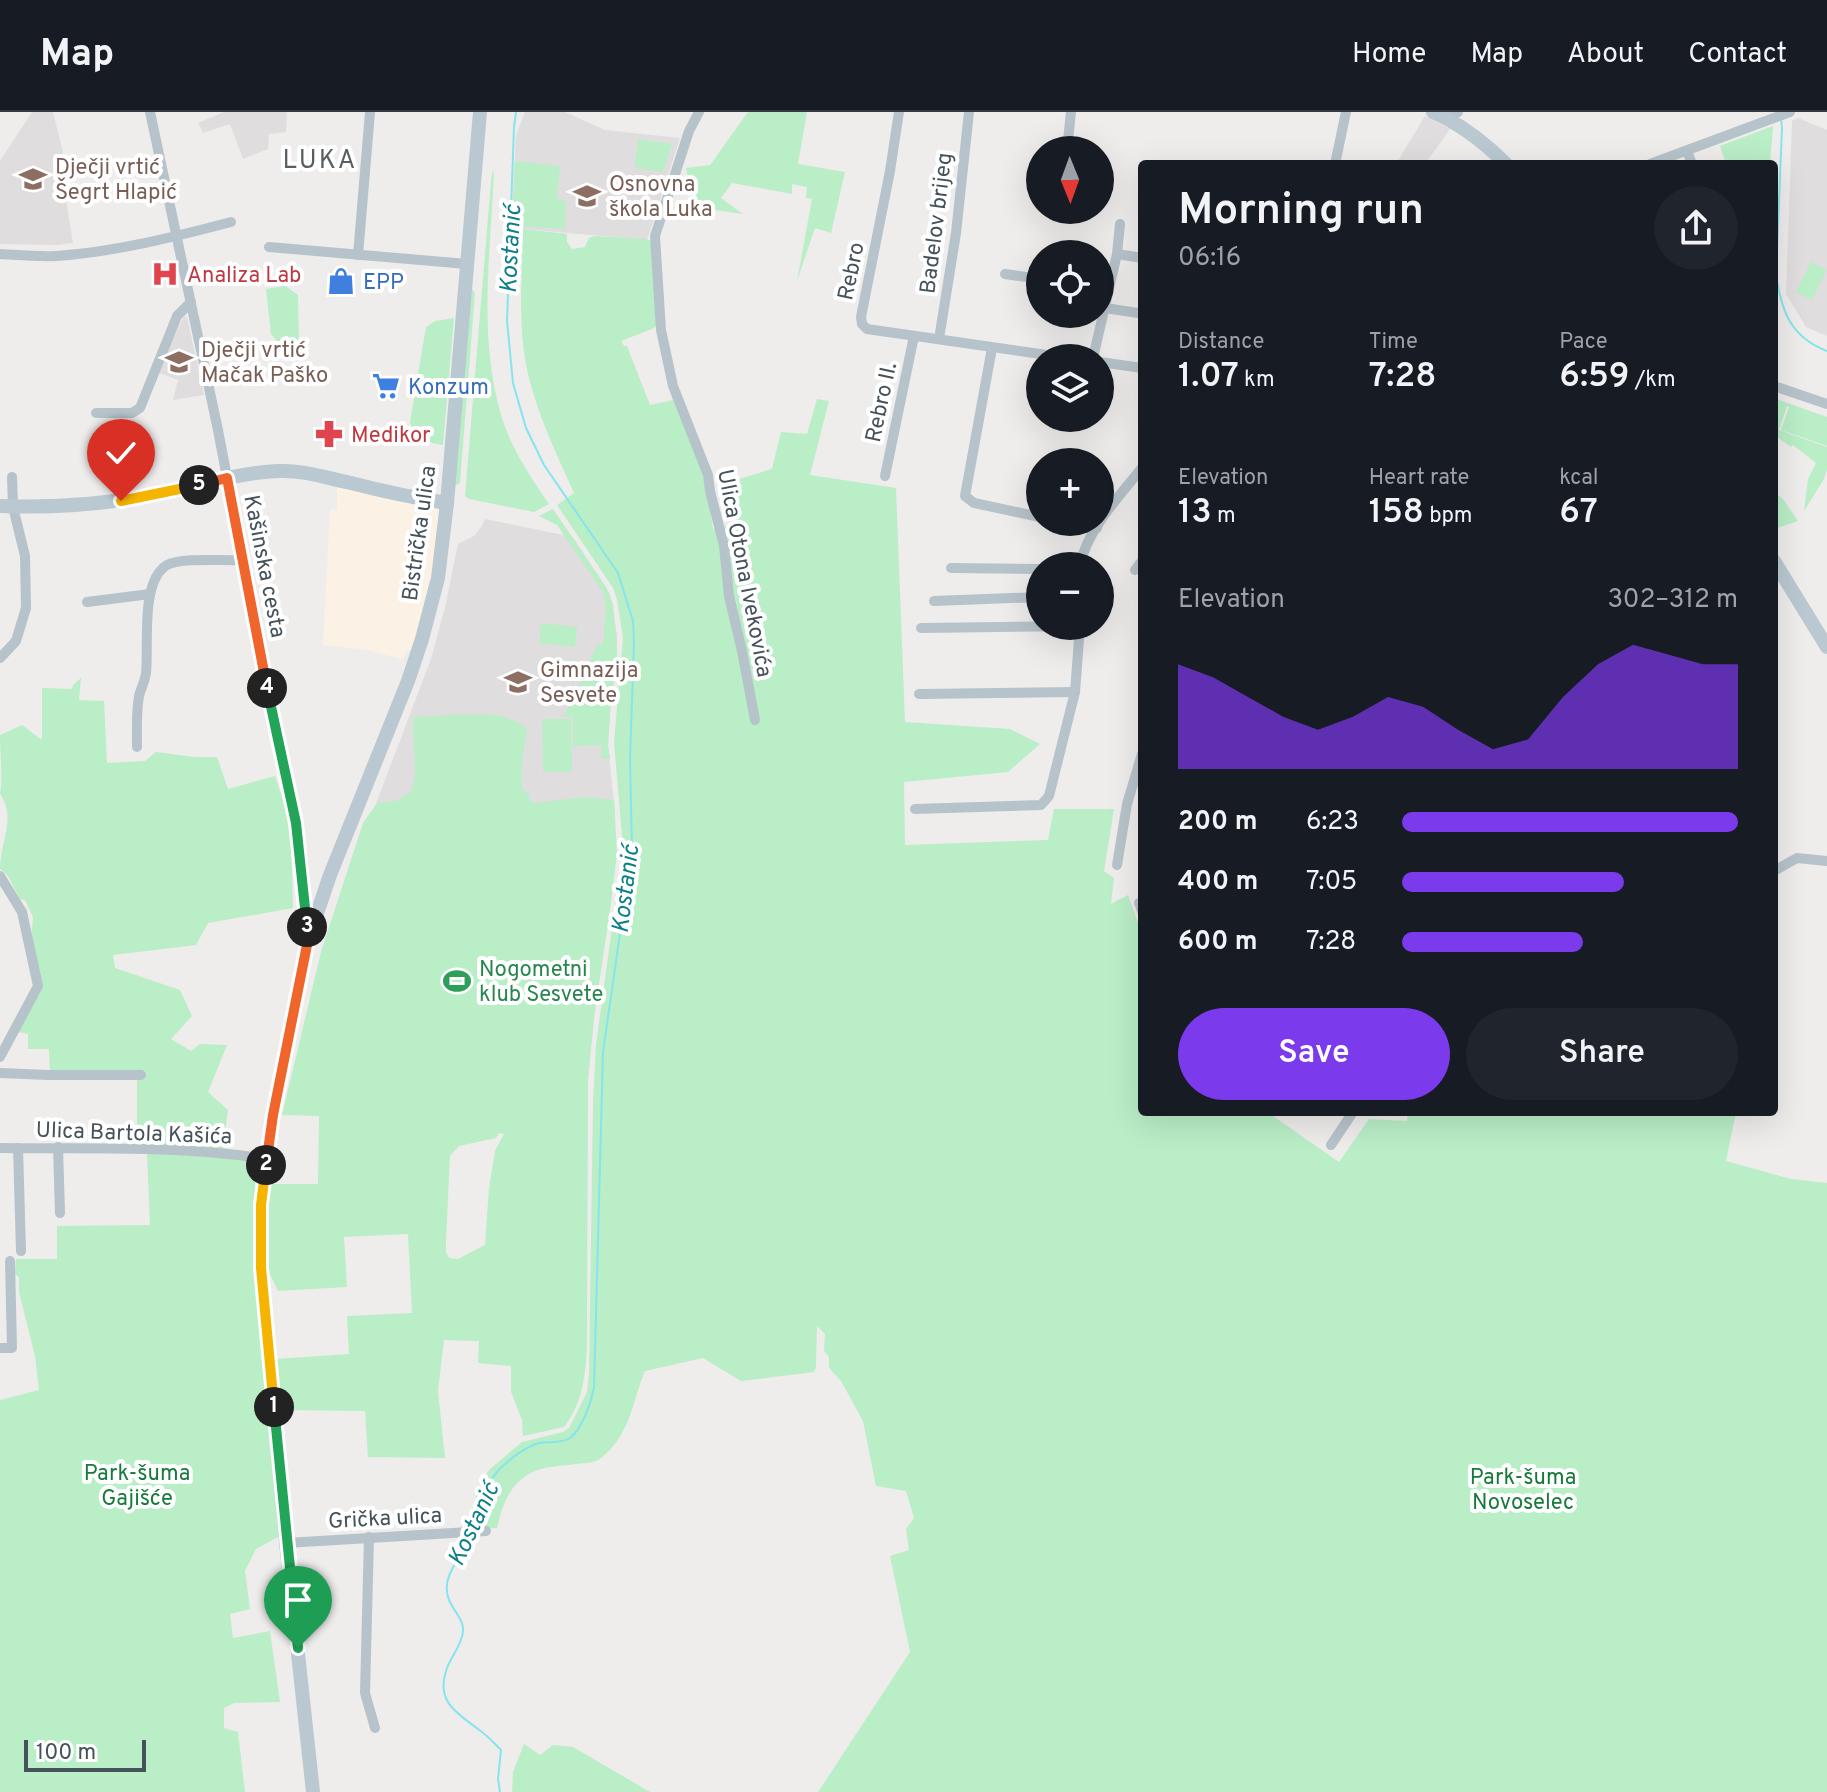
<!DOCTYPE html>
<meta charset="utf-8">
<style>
:root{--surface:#171b24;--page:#20242c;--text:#f1f3f6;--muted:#9ea1a6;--line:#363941;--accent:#7c3aed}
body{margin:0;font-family:Overpass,sans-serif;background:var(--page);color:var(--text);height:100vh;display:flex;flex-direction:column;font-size:30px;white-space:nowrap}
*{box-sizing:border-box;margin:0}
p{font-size:26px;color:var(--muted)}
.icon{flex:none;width:44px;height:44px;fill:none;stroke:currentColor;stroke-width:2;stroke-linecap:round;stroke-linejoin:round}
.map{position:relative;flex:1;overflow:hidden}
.details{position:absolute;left:1138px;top:48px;width:640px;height:956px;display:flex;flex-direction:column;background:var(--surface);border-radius:8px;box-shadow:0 8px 32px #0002}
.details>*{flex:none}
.needle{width:52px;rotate:179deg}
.buttons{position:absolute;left:1026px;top:24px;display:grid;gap:16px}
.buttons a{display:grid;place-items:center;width:88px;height:88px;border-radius:50%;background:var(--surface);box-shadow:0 8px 32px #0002;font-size:40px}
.scale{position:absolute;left:24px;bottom:20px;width:122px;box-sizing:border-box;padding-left:8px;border:4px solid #45525a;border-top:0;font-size:22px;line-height:28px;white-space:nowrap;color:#45525a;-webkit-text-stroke:6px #fff;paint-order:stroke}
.pin{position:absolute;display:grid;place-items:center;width:68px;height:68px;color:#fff;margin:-82px -34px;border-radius:50% 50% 50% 0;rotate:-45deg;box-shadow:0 0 8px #0007}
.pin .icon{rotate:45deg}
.km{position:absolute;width:40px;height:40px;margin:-20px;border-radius:50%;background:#222;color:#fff;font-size:22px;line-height:40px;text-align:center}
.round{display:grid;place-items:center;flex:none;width:84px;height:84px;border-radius:42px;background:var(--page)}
.headline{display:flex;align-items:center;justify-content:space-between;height:136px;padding:0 40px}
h1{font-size:44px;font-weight:600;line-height:60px}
.metrics{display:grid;grid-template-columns:repeat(3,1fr);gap:12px;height:136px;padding:8px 40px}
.metrics div{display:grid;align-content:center}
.metrics b{font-size:34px;font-weight:600}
.metrics small{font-size:22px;font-weight:400}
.metrics p{font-size:22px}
.chart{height:224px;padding:16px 40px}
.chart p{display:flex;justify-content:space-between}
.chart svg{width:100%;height:144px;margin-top:8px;fill:var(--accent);opacity:.7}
.button{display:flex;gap:16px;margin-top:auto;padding:16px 40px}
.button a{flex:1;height:92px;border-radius:48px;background:var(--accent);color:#fff;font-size:32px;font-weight:600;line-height:92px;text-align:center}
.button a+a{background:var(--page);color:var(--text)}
ul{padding:0 40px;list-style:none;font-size:26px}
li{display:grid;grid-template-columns:128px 96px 1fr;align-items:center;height:60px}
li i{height:20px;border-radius:10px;background:var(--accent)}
header{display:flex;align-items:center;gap:48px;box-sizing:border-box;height:112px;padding:0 40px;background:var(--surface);border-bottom:2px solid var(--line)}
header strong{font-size:38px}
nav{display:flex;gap:44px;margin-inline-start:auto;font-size:28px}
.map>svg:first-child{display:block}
.commercial{fill:#fbf1e4}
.education{fill:#e0dddf}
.green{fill:#b9eec7;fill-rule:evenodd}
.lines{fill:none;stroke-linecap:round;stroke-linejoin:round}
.stream{stroke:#86e4ec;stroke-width:2}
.street{stroke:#b7c3ca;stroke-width:10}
.secondary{stroke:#b9c8d1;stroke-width:14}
.split-1-casing{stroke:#fff;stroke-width:16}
.split-2-casing{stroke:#fff;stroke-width:16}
.split-3-casing{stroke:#fff;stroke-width:16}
.split-4-casing{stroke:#fff;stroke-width:16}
.split-5-casing{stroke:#fff;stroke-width:16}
.split-6-casing{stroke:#fff;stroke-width:16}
.split-1{stroke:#22a559;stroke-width:10}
.split-2{stroke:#f5b400;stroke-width:10}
.split-3{stroke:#f0652b;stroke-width:10}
.split-4{stroke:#22a559;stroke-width:10}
.split-5{stroke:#f0652b;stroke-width:10}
.split-6{stroke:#f5b400;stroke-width:10}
.labels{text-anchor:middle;stroke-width:8;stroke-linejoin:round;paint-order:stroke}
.education-label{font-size:22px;fill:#785e54;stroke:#fff;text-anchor:start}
.street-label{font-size:22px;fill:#45525a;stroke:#fff}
.health-label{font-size:22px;fill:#be3a42;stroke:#fff;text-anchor:start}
.shop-label{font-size:22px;fill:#366cbe;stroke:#fff;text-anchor:start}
.leisure-label{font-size:22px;fill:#27864d;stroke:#fff;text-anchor:start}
.park-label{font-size:22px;fill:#167a3b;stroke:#fff}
.water-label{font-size:24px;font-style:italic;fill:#0c7f88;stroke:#fff}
.quarter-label{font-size:26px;letter-spacing:2px;fill:#595e61;stroke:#fff}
</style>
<header>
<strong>Map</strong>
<nav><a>Home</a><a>Map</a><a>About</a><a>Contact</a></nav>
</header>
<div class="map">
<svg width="1827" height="1680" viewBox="0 0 1827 1680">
<rect width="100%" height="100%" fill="#efecec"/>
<polygon class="commercial" points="337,374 434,395 440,398 439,435 413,538 406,539 403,548 368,538 323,533 330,398 337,397"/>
<g class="education">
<polygon points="32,0 53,0 69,65 63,69 73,131 57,133 0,132 0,49"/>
<polygon points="224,0 287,0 286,20 269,22 268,37 243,47 230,12 203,21 198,11"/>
<polygon points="525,0 565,0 605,18 680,26 647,128 511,116 516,23"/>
<polygon points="1425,4 1450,17 1425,52 1396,52"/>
<polygon points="1798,6 1827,18 1827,224 1806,215 1786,182 1792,9"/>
<polygon points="184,204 187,205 204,283 173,288 178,268 157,260"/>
<polygon points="485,407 573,425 610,482 617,522 617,552 611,588 608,633 615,700 375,694 431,547 445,495 458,432 474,424 481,415"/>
</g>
<g class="green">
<polygon points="748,0 807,0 798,52 845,60 831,121 815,116 797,169 812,87 806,86 807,75 792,72 792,82 732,71 721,86 743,102 694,95 686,56 710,53"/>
<polygon points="1773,14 1770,52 1726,52 1720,34"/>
<polygon points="638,27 672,32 663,60 635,56"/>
<polygon points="515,49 560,54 557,87 566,89 565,117 513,114"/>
<path d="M494,58C491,138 478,220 500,299C509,333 529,363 549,392L534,400L469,387L465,384L491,70L492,62Z"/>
<path d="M523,117L567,122V130L572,137L585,135L589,126L594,124L646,127L651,129L659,212L652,217L621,229L624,234H627L650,293L673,288L704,356L713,417L736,411V368L772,357L781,320L807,322L817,287L829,289L810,363L896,376L905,610L1010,617L1040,632L1008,660L904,670L905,733L1048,728L1054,697H1114L1104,759L1114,766L1111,792L1128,783L1142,822V1000H1267L1339,1050L1369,1007L1407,1009L1408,1000H1736L1726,1049L1791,1067L1827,1071V1680H818L910,1540L890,1444L909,1438L906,1417L914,1406L906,1379L876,1374L863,1309L841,1269L829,1256V1245L824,1239L825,1222L817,1214L816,1255L814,1260L741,1269L703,1246L645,1259C631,1293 631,1322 600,1347C594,1351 584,1351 576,1352C563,1354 545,1354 533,1360C510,1370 502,1394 497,1416L466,1417L477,1381L483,1366L490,1357L522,1330L563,1320L569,1316L587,1280L589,1262L593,991L596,933L623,736L614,630L623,526L617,487L613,476L557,393L574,381C557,343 539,306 529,266C517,219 522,165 523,117Z"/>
<polygon points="1811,150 1827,158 1812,188 1796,180"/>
<polygon points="285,174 298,183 299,232 285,238 271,222 266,177"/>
<polygon points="472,177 475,181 460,371 454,375"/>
<path d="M454,206L443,333C428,331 414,326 410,310L426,215L435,209Z"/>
<polygon points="1774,286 1827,305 1827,334 1781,318 1789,295 1787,294 1779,318 1827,335 1827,357 1824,367 1804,399 1808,367 1816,351 1793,333 1791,335 1774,323"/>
<polygon points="1774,380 1783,387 1798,409 1774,417"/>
<polygon points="553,397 606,475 613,492 617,534 617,552 611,588 608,633 610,647 602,647 601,633 576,634 573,637 573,605 563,605 576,581 597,533 603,532 606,497 603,480 557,413 539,404"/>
<polygon points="541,511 577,515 575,535 539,531"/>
<path d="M81,566L79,588L104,589L107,651L145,649L156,640L194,645H217L228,677L275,664L285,694L291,721L293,796L208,811L196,833L113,843L115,856L180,878L192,904L171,927L191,939L200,932L227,933L208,980L228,998L223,1036L255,1042L257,1055L255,1090L280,1424L256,1437L245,1459L250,1497L230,1502L233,1526L270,1519L280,1590L234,1591L224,1596V1616L238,1620L245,1680H0V1288L39,1278L35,1244L19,1180V1165L15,1162L16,1147H57V1114L150,1113L147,1042L137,1033V966L50,961L49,937H28V922L18,920L41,879L31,827L33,805L25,788L20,787L8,764L0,757C0,730 17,706 0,682C3,664 0,642 0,623L22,613L42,628V576L72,577L73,573Z"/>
<path d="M451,603C476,603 509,599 527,617L521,657L522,677L529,682V688L534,691L586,685L614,688L617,741L610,799L595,898L588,968L587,1235C585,1266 583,1290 564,1315L523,1324L522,1308L511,1280V1254L478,1251L479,1229L444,1228L438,1279L445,1346L368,1345L365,1299L281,1298L275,1247L349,1242L347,1204L412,1201L408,1122L344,1125L347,1175L278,1179L269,1160L267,1159L268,1072H318L319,1004L282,1003L321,840L363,711L377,691L396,689L412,679L415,663L413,605ZM499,1021L504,1022L495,1039L489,1076L485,1133L458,1147L449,1146L446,1140V1129L450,1044L459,1034L496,1026Z"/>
<polygon points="542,607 571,607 572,660 543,660"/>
<polygon points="524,1632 540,1643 553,1633 573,1635 650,1680 512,1680 513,1660"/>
</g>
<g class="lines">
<g class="stream">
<path d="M1781,6L1782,16L1776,162C1781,198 1790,225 1827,239"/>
<path d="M474,1415C482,1396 483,1375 498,1359C508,1348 525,1335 539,1331C549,1329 561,1332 570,1326C582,1317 591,1291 594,1276L603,940L632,738L630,647L634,530L633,509L618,461L544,353L526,316L513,271L507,209L514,15L516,0"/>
<path d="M470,1425C461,1447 437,1467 451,1492C455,1500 464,1509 463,1519C462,1534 450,1545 446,1559C436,1590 457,1601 478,1617C487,1623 494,1631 501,1638L498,1667L500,1680"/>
</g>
<g class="street">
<polyline points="150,0 218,318 273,608 296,711 308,822"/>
<polyline points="699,0 689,19 655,124 661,218 673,274 708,363 710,379 724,434 729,484 742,539 755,608"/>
<polyline points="899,0 890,59 861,205 862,212 867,217 1068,246"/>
<polyline points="1447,6 1458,0"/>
<polyline points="1067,38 1071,0"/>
<polyline points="1687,39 1692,52"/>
<polyline points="1335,52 1346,0"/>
<polyline points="1650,52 1790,0"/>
<polyline points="269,135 467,152"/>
<path d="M0,142C18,143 37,145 56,144C115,140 174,125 231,110"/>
<polyline points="1117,142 1142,146"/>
<polyline points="358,143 370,0"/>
<polyline points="1005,162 1040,167"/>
<polyline points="1105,196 1138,201"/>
<polyline points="939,227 956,121 969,0"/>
<polyline points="992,236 965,384 974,391 1040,405"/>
<polyline points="1093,246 1117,142 1120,112"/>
<polyline points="1100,250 1142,256"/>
<polyline points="1774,274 1827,292"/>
<polyline points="96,301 132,301 140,296 177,204 191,190"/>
<polyline points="885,364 914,224"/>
<polyline points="1064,410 1097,416"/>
<path d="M1080,454C1086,419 1120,383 1142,356"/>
<polyline points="951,456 1040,457"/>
<polyline points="1135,458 1142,449"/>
<polyline points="934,489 1040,485"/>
<polyline points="87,490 150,482"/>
<polyline points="0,546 16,529 26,496 25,444 13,395 12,365"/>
<polyline points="919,582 1075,580"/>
<path d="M137,635C137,618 136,601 139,584C141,576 145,569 146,561C149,533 140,469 167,453C181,445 225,449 242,448"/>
<polyline points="915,697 1041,693 1049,684 1075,580 1080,514 921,516"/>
<polyline points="1117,753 1127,692 1142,642"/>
<polyline points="1774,759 1797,746 1827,749"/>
<polyline points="0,764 22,800 38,874 0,945"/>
<polyline points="1139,791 1142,799"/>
<polyline points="0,961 48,963 141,963"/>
<polyline points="1331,1033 1353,1000"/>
<polyline points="58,1035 60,1101"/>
<path d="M0,1036C89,1037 179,1033 267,1047"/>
<polyline points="18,1036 21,1139"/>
<polyline points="0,1236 12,1236 10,1149"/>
<polyline points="369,1425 365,1581 375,1616"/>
<polyline points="286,1431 486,1419"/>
</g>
<g class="secondary">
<path d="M1433,0C1461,12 1485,31 1506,52"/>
<path d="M0,394C49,396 98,393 146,384C191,376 233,361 279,359C304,358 326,366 351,371C382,379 415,386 447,391"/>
<polyline points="1774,449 1827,535"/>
<polyline points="313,1680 286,1431 261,1156 261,1093 273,1003 308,828 330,763 408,569 422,527 438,466 447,391 480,0"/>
</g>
</g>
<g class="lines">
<g class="split-1-casing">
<polyline id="split-1" points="274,1295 298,1536"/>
</g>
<g class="split-2-casing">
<polyline id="split-2" points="266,1053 261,1093 261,1156 274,1295"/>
</g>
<g class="split-3-casing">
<polyline id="split-3" points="266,1053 273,1003 308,828 307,815"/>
</g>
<g class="split-4-casing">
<polyline id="split-4" points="267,576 296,711 307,815"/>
</g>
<g class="split-5-casing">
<polyline id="split-5" points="199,373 227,366 267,576"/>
</g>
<g class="split-6-casing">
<polyline id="split-6" points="121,389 199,373"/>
</g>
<use href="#split-1" class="split-1"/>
<use href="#split-2" class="split-2"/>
<use href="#split-3" class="split-3"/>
<use href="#split-4" class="split-4"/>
<use href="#split-5" class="split-5"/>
<use href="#split-6" class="split-6"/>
</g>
<defs>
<g id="school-bare" transform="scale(2.16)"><path d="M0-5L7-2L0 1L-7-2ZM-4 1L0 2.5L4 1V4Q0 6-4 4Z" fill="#8d6e63" stroke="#fff" stroke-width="2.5" paint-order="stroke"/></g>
<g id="hospital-bare" transform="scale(2.16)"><path d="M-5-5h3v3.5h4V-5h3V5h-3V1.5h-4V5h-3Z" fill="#e0444e" stroke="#fff" stroke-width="2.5" paint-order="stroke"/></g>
<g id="shop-bare" transform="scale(2.16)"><path d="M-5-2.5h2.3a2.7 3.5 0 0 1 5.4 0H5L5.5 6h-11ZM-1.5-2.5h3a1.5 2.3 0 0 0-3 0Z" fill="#3f7fe0" stroke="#fff" stroke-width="2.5" paint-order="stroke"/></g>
<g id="supermarket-bare" transform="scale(2.16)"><path d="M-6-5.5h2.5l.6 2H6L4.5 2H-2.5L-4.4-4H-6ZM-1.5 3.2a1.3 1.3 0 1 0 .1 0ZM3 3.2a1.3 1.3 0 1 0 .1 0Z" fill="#3f7fe0" stroke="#fff" stroke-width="2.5" paint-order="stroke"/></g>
<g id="pharmacy-bare" transform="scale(2.16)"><path d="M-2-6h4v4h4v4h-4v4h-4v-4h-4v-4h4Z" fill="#e0444e" stroke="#fff" stroke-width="2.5" paint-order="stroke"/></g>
<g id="stadium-bare" transform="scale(2.16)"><path d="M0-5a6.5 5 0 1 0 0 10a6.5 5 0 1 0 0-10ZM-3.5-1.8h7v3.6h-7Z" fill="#2e9e5b" stroke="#fff" stroke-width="2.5" paint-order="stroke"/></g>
</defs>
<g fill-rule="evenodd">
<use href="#school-bare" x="33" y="67"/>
<use href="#school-bare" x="587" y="84"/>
<use href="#hospital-bare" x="165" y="162"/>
<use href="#shop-bare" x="341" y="169"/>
<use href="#school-bare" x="179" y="250"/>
<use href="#supermarket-bare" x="386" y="274"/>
<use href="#pharmacy-bare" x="329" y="322"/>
<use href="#school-bare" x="518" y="570"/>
<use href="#stadium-bare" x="457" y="869"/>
</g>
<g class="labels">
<g class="education-label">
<text x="55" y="62">Dječji vrtić<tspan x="55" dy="25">Šegrt Hlapić</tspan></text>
<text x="609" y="79">Osnovna<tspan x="609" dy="25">škola Luka</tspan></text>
<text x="201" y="245">Dječji vrtić<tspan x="201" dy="25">Mačak Paško</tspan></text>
<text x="540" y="565">Gimnazija<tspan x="540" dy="25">Sesvete</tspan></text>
</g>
<g class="street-label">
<text transform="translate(935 111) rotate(-83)" y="8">Badelov brijeg</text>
<text transform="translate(850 159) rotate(-78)" y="8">Rebro</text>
<text transform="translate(880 290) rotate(-78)" y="8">Rebro II.</text>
<text transform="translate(418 421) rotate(-82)" y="8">Bistrička ulica</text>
<text transform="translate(266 454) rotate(79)" y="8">Kašinska cesta</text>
<text transform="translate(746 461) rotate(79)" y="8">Ulica Otona Ivekovića</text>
<text transform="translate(134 1020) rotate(2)" y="8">Ulica Bartola Kašića</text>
<text transform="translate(385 1405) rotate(-3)" y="8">Grička ulica</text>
</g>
<g class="health-label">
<text x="187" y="170">Analiza Lab</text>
<text x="351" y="330">Medikor</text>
</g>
<g class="shop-label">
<text x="363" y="177">EPP</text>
<text x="408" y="282">Konzum</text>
</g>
<g class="leisure-label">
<text x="479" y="864">Nogometni<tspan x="479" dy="25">klub Sesvete</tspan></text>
</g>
<g class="park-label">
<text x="137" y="1368">Park-šuma<tspan x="137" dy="25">Gajišće</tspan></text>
<text x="1523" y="1372">Park-šuma<tspan x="1523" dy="25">Novoselec</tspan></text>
</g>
<g class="water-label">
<text transform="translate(510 137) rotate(-87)" y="8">Kostanić</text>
<text transform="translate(625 777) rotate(-83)" y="8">Kostanić</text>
<text transform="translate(473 1412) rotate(-65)" y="8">Kostanić</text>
</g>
<g class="quarter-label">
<text x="320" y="56">LUKA</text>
</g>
</g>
</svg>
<div class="buttons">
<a><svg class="needle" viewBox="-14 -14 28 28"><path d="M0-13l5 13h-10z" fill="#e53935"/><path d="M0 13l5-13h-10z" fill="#9ea1a6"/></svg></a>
<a><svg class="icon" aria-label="locate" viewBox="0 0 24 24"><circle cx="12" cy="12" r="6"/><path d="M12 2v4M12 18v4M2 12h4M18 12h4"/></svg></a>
<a><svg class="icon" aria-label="layers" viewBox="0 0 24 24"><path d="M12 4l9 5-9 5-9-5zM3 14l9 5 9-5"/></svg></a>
<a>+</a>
<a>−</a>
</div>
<div class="scale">100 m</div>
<div class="pin" style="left:298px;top:1536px;background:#1e9e55"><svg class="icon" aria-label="arrive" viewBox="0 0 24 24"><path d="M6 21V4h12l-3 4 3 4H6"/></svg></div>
<div class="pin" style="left:121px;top:389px;background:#d93025"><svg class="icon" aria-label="check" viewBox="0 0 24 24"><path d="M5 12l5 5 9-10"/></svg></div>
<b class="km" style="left:274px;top:1295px">1</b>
<b class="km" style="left:266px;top:1053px">2</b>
<b class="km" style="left:307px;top:815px">3</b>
<b class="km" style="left:267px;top:576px">4</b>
<b class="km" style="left:199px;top:373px">5</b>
<section class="details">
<div class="headline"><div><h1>Morning run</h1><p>06:16</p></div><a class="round"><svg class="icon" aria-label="share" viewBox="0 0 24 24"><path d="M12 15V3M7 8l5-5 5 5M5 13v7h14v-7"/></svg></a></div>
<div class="metrics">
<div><p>Distance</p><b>1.07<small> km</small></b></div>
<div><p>Time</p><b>7:28</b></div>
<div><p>Pace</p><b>6:59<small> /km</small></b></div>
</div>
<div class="metrics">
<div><p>Elevation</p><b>13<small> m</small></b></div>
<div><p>Heart rate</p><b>158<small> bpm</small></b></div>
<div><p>kcal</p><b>67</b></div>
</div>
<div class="chart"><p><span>Elevation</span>302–312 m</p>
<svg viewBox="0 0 160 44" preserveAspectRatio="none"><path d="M0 44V12L10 16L20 22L30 28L40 32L50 28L60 22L70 25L80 32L90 38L100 35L110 22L120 12L130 6L140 9L150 12L160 12V44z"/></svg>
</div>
<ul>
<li><b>200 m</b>6:23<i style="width:100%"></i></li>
<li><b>400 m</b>7:05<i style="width:66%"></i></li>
<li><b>600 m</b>7:28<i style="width:54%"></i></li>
</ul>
<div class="button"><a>Save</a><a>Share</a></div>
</section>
</div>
